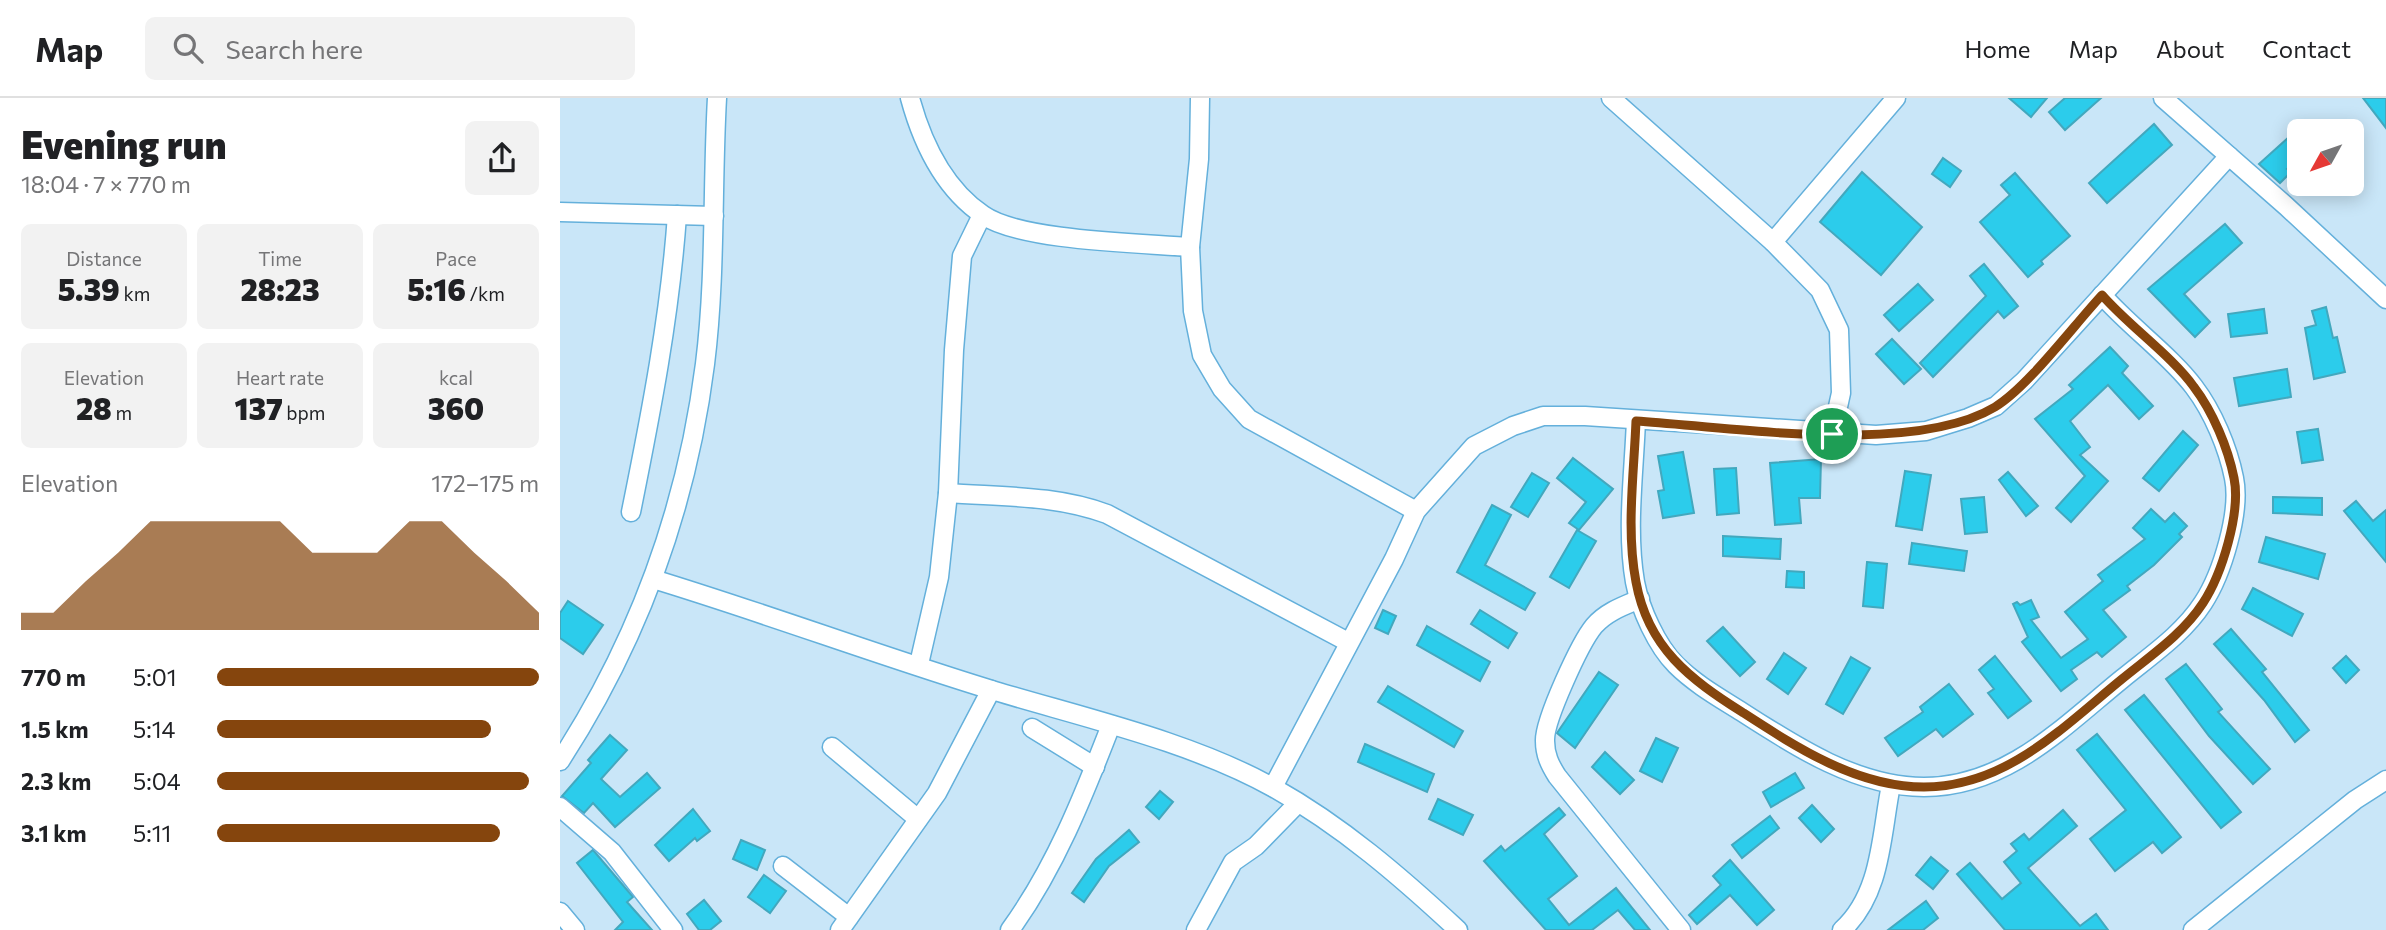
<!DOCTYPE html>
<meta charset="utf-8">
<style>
:root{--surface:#fff;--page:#f2f2f2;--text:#202124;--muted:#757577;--line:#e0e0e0;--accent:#85450d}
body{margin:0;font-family:Commissioner,sans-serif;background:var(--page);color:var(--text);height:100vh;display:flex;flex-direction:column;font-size:26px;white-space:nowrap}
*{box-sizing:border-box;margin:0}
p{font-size:23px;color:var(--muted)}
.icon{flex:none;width:38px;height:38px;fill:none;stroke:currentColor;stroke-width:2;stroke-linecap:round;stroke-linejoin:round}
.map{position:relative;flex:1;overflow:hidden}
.sheet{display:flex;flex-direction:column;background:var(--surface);width:560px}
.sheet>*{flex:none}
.needle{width:46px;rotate:230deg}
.buttons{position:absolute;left:1727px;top:21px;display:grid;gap:14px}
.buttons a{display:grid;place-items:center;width:77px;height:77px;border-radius:10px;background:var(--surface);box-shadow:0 4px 18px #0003;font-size:35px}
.pin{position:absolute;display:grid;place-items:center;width:60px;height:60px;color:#fff;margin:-30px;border:4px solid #fff;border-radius:50%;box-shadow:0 2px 7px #0007}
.round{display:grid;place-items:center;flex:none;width:74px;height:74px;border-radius:10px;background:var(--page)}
.summary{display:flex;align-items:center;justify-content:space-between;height:119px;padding:0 21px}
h1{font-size:38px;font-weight:800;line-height:52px}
.stats{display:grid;grid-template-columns:repeat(3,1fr);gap:10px;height:119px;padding:7px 21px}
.stats div{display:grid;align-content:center;border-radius:10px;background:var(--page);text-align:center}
.stats b{font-size:30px;font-weight:800}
.stats small{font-size:19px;font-weight:400}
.stats p{font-size:19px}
.chart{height:196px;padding:14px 21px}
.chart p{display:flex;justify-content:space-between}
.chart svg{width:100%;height:126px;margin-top:7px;fill:var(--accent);opacity:.7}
ul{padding:0 21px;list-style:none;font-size:23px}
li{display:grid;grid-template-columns:112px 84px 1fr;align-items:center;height:52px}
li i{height:18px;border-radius:9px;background:var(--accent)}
header{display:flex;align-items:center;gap:42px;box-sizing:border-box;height:98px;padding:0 35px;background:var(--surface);border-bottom:2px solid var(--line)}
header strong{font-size:33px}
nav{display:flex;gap:38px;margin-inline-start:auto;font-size:24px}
.search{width:490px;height:63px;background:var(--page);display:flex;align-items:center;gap:18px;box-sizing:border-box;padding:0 24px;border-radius:10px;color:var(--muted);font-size:26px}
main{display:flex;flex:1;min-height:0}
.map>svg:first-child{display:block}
.building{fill:#2ccceb;stroke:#42a8be;stroke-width:2}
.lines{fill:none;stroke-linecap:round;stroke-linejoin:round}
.minor-casing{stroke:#64b0db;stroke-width:21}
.minor{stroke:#fff;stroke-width:18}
.route-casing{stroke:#fff;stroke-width:14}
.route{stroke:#85450d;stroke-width:9}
</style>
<header>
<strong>Map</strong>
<div class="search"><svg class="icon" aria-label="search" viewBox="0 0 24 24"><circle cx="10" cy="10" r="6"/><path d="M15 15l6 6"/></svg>Search here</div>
<nav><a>Home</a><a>Map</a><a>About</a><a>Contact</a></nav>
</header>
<main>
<section class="sheet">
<div class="summary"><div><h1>Evening run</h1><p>18:04 · 7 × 770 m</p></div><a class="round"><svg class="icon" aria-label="share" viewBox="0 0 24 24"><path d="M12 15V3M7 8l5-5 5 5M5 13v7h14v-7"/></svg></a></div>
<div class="stats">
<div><p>Distance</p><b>5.39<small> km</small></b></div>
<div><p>Time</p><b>28:23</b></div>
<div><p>Pace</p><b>5:16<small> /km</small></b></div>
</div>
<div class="stats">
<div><p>Elevation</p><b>28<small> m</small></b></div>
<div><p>Heart rate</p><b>137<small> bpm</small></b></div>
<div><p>kcal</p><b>360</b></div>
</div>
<div class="chart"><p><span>Elevation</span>172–175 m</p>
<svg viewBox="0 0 160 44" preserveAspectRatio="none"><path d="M0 44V38L10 38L20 27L30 17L40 6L50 6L60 6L70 6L80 6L90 17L100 17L110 17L120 6L130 6L140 17L150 27L160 38V44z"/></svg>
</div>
<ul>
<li><b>770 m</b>5:01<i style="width:100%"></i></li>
<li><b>1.5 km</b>5:14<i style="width:85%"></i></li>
<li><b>2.3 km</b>5:04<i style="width:97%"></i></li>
<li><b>3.1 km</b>5:11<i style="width:88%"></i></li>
</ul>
</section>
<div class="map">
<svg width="1826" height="832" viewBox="0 0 1826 832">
<rect width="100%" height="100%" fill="#c9e6f8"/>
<g class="building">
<polygon points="1449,0 1487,0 1471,19"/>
<polygon points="1505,0 1541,0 1505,32 1489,14"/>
<polygon points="1803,0 1826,0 1826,30"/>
<polygon points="1594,26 1612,47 1547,105 1529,85"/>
<polygon points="1740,29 1740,60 1727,71 1731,74 1720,85 1699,66"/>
<polygon points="1383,60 1401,73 1390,89 1372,76"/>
<polygon points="1302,74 1362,129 1321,177 1260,124"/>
<polygon points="1455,75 1510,138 1481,163 1483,166 1468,179 1420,124 1450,97 1441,87"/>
<polygon points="1665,126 1682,145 1624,196 1650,224 1635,239 1588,191"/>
<polygon points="1424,166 1458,208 1444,220 1438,213 1373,279 1360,265 1426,198 1410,178"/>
<polygon points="1358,186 1373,202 1339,233 1324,217"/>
<polygon points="1766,209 1773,240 1777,239 1785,274 1754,281 1745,230 1756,227 1752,213"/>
<polygon points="1704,211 1707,235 1671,239 1668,216"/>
<polygon points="1332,241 1361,271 1344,286 1316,256"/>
<polygon points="1550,249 1568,268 1562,275 1593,308 1579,321 1548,287 1510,323 1530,349 1520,357 1548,383 1511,424 1496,410 1525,378 1475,321 1513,291 1509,287"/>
<polygon points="1727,271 1731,299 1679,308 1674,280"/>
<polygon points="1758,331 1763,362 1742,365 1737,334"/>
<polygon points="1623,333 1638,347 1599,393 1583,380"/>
<polygon points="1123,354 1134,415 1103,420 1098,393 1104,392 1098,358"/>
<polygon points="1013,360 1053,391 1019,432 1009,425 1026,404 997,380"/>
<polygon points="1261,361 1260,400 1239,400 1241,425 1215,427 1210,365"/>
<polygon points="1176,370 1179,415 1157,417 1154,371"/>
<polygon points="1345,373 1371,377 1362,432 1336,428"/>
<polygon points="1448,374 1478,408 1466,418 1439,382"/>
<polygon points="972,375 989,385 968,419 951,409"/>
<polygon points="1424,399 1427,434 1405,436 1401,401"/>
<polygon points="1713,399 1762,400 1762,417 1713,415"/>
<polygon points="1796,403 1813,423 1826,412 1826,464 1784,413"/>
<polygon points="932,407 951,417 925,467 975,495 965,512 897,474"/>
<polygon points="1591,411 1605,424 1614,415 1627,428 1619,436 1622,439 1594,467 1567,488 1570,492 1543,512 1566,539 1542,559 1537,554 1511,572 1517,581 1501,593 1462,544 1468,539 1453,506 1457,504 1460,507 1471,502 1479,519 1471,522 1501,560 1528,541 1505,514 1543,483 1538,477 1585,441 1573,430"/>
<polygon points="1017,432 1036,443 1009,490 990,479"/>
<polygon points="1163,438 1221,441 1220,461 1163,458"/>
<polygon points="1706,439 1765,456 1758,481 1699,464"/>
<polygon points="1352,445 1407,453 1404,473 1349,466"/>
<polygon points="1307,464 1327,466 1323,510 1303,508"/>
<polygon points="1227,473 1244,474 1244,490 1226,489"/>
<polygon points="1693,490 1743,516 1732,538 1682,511"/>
<polygon points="8,503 43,527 23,556 0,540 0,515"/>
<polygon points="823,512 836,518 828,536 815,530"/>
<polygon points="920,512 957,535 948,550 911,526"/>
<polygon points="867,528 930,564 920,583 857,547"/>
<polygon points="1163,529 1195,564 1180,578 1147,543"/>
<polygon points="1671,531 1706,571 1702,574 1749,632 1735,644 1704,602 1654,546"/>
<polygon points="1224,555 1246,570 1228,596 1207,581"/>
<polygon points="1435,558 1471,603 1448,620 1428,595 1434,591 1419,572"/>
<polygon points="1786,558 1799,572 1786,585 1773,570"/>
<polygon points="1291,559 1310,570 1283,616 1266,606"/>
<polygon points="1626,566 1662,611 1658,614 1710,671 1693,686 1649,638 1606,581"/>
<polygon points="1039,574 1058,587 1015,650 997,635"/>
<polygon points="1389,586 1413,616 1383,639 1376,631 1338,658 1325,640 1363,614 1360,609"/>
<polygon points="828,588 903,633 894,649 818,604"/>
<polygon points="1584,597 1681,714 1661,730 1565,612"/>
<polygon points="1537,636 1621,739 1602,755 1593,744 1555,773 1530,741 1566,712 1517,652"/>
<polygon points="50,637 67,652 41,681 60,699 87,675 100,690 55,729 33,705 24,715 2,698 31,665 28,662"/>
<polygon points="1096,640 1118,650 1102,684 1080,673"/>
<polygon points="805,646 874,676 867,694 798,664"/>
<polygon points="1045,654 1074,682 1060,696 1032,669"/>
<polygon points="1235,675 1244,690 1211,709 1203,694"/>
<polygon points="600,693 613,704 599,721 586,709"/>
<polygon points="878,701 913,717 903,737 869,721"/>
<polygon points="1252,707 1274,731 1261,744 1239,720"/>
<polygon points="999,710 1005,717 984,736 1017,778 988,801 1009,827 1056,790 1090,832 1075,832 1058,812 1032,832 986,832 924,763 941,748 945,753"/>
<polygon points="133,711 150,733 137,743 135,740 109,763 95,747"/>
<polygon points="1503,712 1517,728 1468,770 1520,828 1536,816 1548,832 1445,832 1397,776 1410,765 1442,801 1461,785 1444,764 1457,753 1451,746 1464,736 1469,742"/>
<polygon points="1210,718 1219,730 1182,760 1172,747"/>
<polygon points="569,732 579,744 549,768 524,804 512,795 536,761"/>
<polygon points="181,742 205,752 197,772 173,761"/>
<polygon points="33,752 73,799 67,804 92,832 55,832 63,824 17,765"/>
<polygon points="1371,759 1388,773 1373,791 1356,777"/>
<polygon points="1170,762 1214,812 1197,827 1170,797 1137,826 1129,817 1161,787 1153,778"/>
<polygon points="204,777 226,793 210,815 188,799"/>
<polygon points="144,802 161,823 150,832 139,832 127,816"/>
<polygon points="1366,803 1378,820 1363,832 1328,832"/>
</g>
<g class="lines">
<g class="minor-casing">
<g id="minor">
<path d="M350,0C362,44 383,90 423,117C460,143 581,145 630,149"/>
<polyline points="640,0 639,61 630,149 633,213 642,257 662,291 689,321 856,413"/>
<polyline points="1051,0 1213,144 1260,192 1279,232 1281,295 1272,336"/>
<polyline points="1603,0 1726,108 1826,201"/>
<polyline points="0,114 154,118"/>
<polyline points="1213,144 1336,0"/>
<path d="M1076,322C1074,375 1066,432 1075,484C1080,511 1097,548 1116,567C1135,586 1160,600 1182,614C1236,649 1298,689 1364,689C1446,689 1503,629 1562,581C1590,558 1623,536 1643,505C1662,476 1681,414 1674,380C1668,350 1653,314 1634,289C1612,259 1569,228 1542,197"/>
<path d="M388,395C443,399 496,397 547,416L788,544"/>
<path d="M71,414C91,315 110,217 117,117"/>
<path d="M93,481C208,516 320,558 435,593C525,620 632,644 714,690C782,728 841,779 898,832"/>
<path d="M1080,501C1063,508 1046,514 1034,528C1020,545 984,623 985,643C985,657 990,667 997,678L1121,832"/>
<polyline points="359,566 379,479 388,395 394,252 402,158 422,117"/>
<polyline points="472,630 535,669"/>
<polyline points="272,649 358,721"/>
<path d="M0,663C78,543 127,408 145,266C156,178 152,88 157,0"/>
<polyline points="713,689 834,461 856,413 914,348 953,328 983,318 1025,318 1316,337 1366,333 1408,320 1436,308 1464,283 1669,58"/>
<polyline points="0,709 52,754 113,832"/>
<polyline points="223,768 289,819"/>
<polyline points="0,814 15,832"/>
<polyline points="280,832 377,695 431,592"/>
<path d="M450,832C495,770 523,699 551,627"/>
<polyline points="636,832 673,764 696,748 738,705"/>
<path d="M1282,832C1322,796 1321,736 1331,687"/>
<polyline points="1633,832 1795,702 1826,682"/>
</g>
</g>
<use href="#minor" class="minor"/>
</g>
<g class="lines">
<g class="route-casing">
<path id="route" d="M1542,197C1569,228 1612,258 1634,289C1653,314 1668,350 1674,380C1681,414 1662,476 1643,505C1623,536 1590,558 1562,581C1503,629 1446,689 1364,689C1297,689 1236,649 1182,614C1130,581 1088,550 1076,484C1066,432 1074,375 1076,323C1171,329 1354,358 1435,309C1468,289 1514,227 1542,197Z"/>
</g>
<use href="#route" class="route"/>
</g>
</svg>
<div class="buttons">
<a><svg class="needle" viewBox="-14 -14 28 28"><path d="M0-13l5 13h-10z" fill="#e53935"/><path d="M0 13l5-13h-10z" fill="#757577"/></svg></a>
</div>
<div class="pin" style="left:1272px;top:336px;background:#1e9e55"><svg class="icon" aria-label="arrive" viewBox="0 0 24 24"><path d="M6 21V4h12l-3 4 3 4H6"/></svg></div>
</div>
</main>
